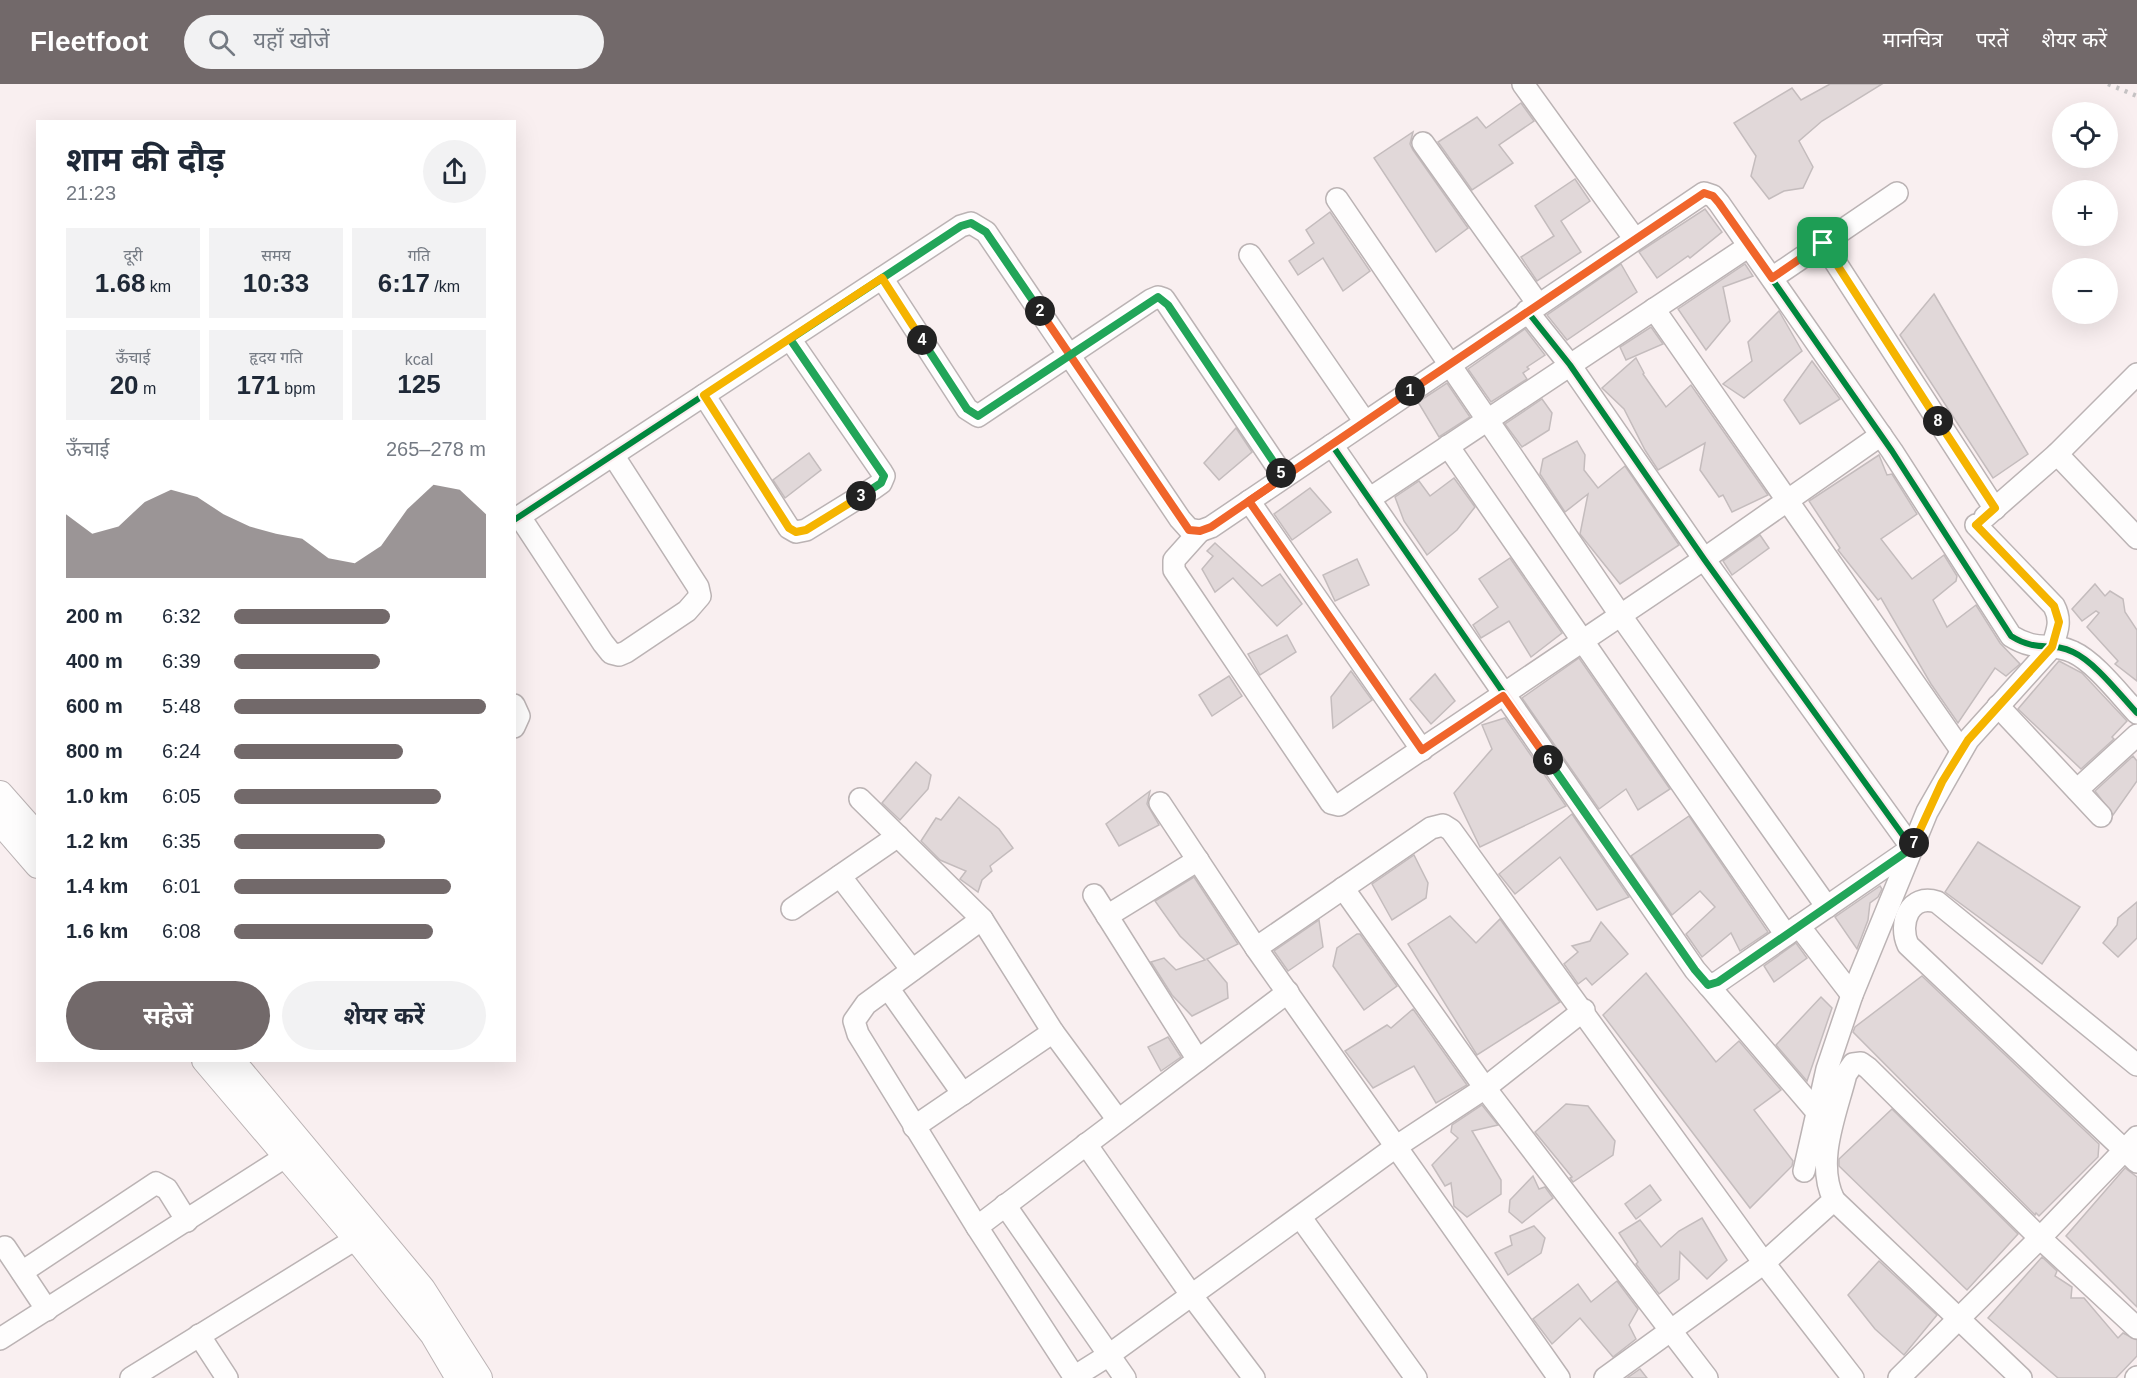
<!DOCTYPE html>
<html lang="hi">
<meta charset="utf-8">
<style>
:root{--surface:#fff;--page:#f2f2f3;--text:#1f2937;--muted:#747a83;--accent:#72696a}
body{margin:0;font-family:Arial,"Noto Sans Devanagari",sans-serif;background:var(--page);color:var(--text);height:100vh;display:flex;flex-direction:column;font-size:22px;white-space:nowrap}
*{box-sizing:border-box;margin:0}
p{font-size:20px;color:var(--muted)}
.icon{flex:none;width:33px;height:33px;fill:none;stroke:currentColor;stroke-width:2;stroke-linecap:round;stroke-linejoin:round}
.map{position:relative;flex:1;overflow:hidden}
.details{position:absolute;left:36px;top:36px;width:480px;height:942px;display:flex;flex-direction:column;background:var(--surface);border-radius:0px;box-shadow:0 6px 24px #0002}
.details>*{flex:none}
.controls{position:absolute;left:2052px;top:18px;display:grid;gap:12px}
.controls a{display:grid;place-items:center;width:66px;height:66px;border-radius:50%;background:var(--surface);box-shadow:0 6px 24px #0002;font-size:30px}
.pin{position:absolute;display:grid;place-items:center;width:51px;height:51px;color:#fff;margin:-26px;border-radius:12px;box-shadow:0 3px 9px #0006}
.km{position:absolute;width:30px;height:30px;margin:-15px;border-radius:50%;background:#222;color:#fff;font-size:16px;line-height:30px;text-align:center}
.round{display:grid;place-items:center;flex:none;width:63px;height:63px;border-radius:32px;background:var(--page)}
.overview{display:flex;align-items:center;justify-content:space-between;height:102px;padding:0 30px}
h1{font-size:33px;font-weight:700;line-height:45px}
.stats{display:grid;grid-template-columns:repeat(3,1fr);gap:9px;height:102px;padding:6px 30px}
.stats div{display:grid;align-content:center;border-radius:0px;background:var(--page);text-align:center}
.stats b{font-size:26px;font-weight:700}
.stats small{font-size:16px;font-weight:400}
.stats p{font-size:16px}
.chart{height:168px;padding:12px 30px}
.chart p{display:flex;justify-content:space-between}
.chart svg{width:100%;height:108px;margin-top:6px;fill:var(--accent);opacity:.7}
.cta{display:flex;gap:12px;margin-top:auto;padding:12px 30px}
.cta a{flex:1;height:69px;border-radius:36px;background:var(--accent);color:#fff;font-size:24px;font-weight:700;line-height:69px;text-align:center}
.cta a+a{background:var(--page);color:var(--text)}
ul{padding:0 30px;list-style:none;font-size:20px}
li{display:grid;grid-template-columns:96px 72px 1fr;align-items:center;height:45px}
li i{height:15px;border-radius:8px;background:var(--accent)}
header{display:flex;align-items:center;gap:36px;box-sizing:border-box;height:84px;padding:0 30px;background:var(--accent);color:#fff}
header strong{font-size:28px}
nav{display:flex;gap:33px;margin-inline-start:auto;font-size:21px}
.search{width:420px;height:54px;background:var(--page);display:flex;align-items:center;gap:15px;box-sizing:border-box;padding:0 21px;border-radius:33px;color:var(--muted);font-size:22px}
.map>svg:first-child{display:block}
.building{fill:#e1d8d9;stroke:#c4bcbd;stroke-width:1.5}
.lines{fill:none;stroke-linecap:round;stroke-linejoin:round}
.minor-casing{stroke:#bbb3b4;stroke-width:24}
.tertiary-casing{stroke:#bbb3b4;stroke-width:28}
.minor{stroke:#fefdfd;stroke-width:21}
.tertiary{stroke:#fefdfd;stroke-width:26}
.rail{stroke:#c5c2c3;stroke-width:4.5;stroke-dasharray:3 6;stroke-linecap:butt}
.cycleway-casing{stroke:#fdebed;stroke-width:10}
.cycleway{stroke:#00873e;stroke-width:6}
.split-1-casing{stroke:#fff;stroke-width:12}
.split-2-casing{stroke:#fff;stroke-width:12}
.split-3-casing{stroke:#fff;stroke-width:12}
.split-4-casing{stroke:#fff;stroke-width:12}
.split-5-casing{stroke:#fff;stroke-width:12}
.split-6-casing{stroke:#fff;stroke-width:12}
.split-7-casing{stroke:#fff;stroke-width:12}
.split-8-casing{stroke:#fff;stroke-width:12}
.split-9-casing{stroke:#fff;stroke-width:12}
.split-1{stroke:#f0652b;stroke-width:8}
.split-2{stroke:#f0652b;stroke-width:8}
.split-3{stroke:#22a559;stroke-width:8}
.split-4{stroke:#f5b400;stroke-width:8}
.split-5{stroke:#22a559;stroke-width:8}
.split-6{stroke:#f0652b;stroke-width:8}
.split-7{stroke:#22a559;stroke-width:8}
.split-8{stroke:#f5b400;stroke-width:8}
.split-9{stroke:#f5b400;stroke-width:8}
</style>
<header>
<strong>Fleetfoot</strong>
<div class="search"><svg class="icon" aria-label="search" viewBox="0 0 24 24"><circle cx="10" cy="10" r="6"/><path d="M15 15l6 6"/></svg>यहाँ खोजें</div>
<nav><a>मानचित्र</a><a>परतें</a><a>शेयर करें</a></nav>
</header>
<div class="map">
<svg width="2137" height="1294" viewBox="0 0 2137 1294">
<rect width="100%" height="100%" fill="#f9eff0"/>
<g class="building">
<polygon points="1830,0 1882,0 1822,37 1799,57 1813,83 1803,104 1784,107 1769,115 1751,92 1756,72 1734,39 1792,4 1801,16"/>
<polygon points="1521,19 1534,37 1499,61 1513,79 1472,106 1438,58 1477,33 1486,44"/>
<polygon points="1413,48 1410,60 1413,66 1468,144 1436,168 1374,74"/>
<polygon points="1575,95 1590,117 1561,137 1581,168 1537,197 1521,173 1554,152 1535,122"/>
<polygon points="1705,125 1722,148 1690,174 1688,172 1657,194 1639,168"/>
<polygon points="1330,128 1370,187 1343,207 1323,174 1298,191 1289,177 1314,159 1306,146"/>
<polygon points="1621,180 1637,208 1567,256 1547,231"/>
<polygon points="1745,180 1753,192 1723,203 1730,237 1706,266 1678,225"/>
<polygon points="1934,210 2028,370 1993,394 1900,251"/>
<polygon points="1779,227 1802,267 1744,314 1723,300 1752,277 1748,258"/>
<polygon points="1651,243 1663,260 1626,276 1620,263"/>
<polygon points="1525,245 1545,271 1527,283 1529,285 1523,289 1527,295 1491,318 1468,285"/>
<polygon points="1636,274 1644,289 1643,290 1666,323 1691,301 1768,411 1732,428 1723,411 1719,413 1700,386 1705,359 1658,386 1645,366 1624,325 1602,304"/>
<polygon points="1812,277 1840,315 1800,340 1784,316"/>
<polygon points="1447,299 1470,333 1439,353 1418,318"/>
<polygon points="1542,315 1552,329 1549,346 1522,363 1505,340"/>
<polygon points="1236,344 1252,368 1219,396 1204,379"/>
<polygon points="1577,357 1585,371 1584,386 1598,404 1625,382 1679,461 1620,500 1580,450 1588,410 1565,428 1540,390 1543,375"/>
<polygon points="809,369 821,386 785,414 773,396"/>
<polygon points="1879,371 1887,391 1892,390 1917,430 1881,455 1912,495 1944,471 1957,492 1956,497 1933,516 1947,543 1976,521 2000,559 2020,580 2006,592 1995,584 1958,639 1931,600 1881,514 1878,516 1838,466 1840,464 1809,417"/>
<polygon points="1454,394 1475,423 1457,446 1427,471 1404,437 1395,413 1419,397 1430,412"/>
<polygon points="1310,404 1331,428 1292,456 1274,430"/>
<polygon points="1760,451 1769,464 1732,491 1723,477"/>
<polygon points="1215,459 1262,502 1280,490 1302,520 1277,542 1233,494 1215,508 1202,485 1213,472 1207,467"/>
<polygon points="1510,474 1562,549 1531,573 1509,537 1481,554 1473,541 1498,523 1479,495"/>
<polygon points="1357,475 1369,501 1335,517 1323,491"/>
<polygon points="2095,500 2105,512 2110,507 2123,515 2125,528 2137,546 2137,597 2115,580 2118,577 2087,543 2099,529 2096,527 2082,537 2072,525"/>
<polygon points="1287,551 1296,568 1260,591 1248,570"/>
<polygon points="1579,574 1670,705 1638,726 1626,705 1599,725 1522,614"/>
<polygon points="2059,577 2082,589 2127,637 2112,653 2114,655 2081,685 2018,625"/>
<polygon points="1351,587 1372,616 1333,644 1331,613"/>
<polygon points="1435,590 1455,617 1431,640 1410,615"/>
<polygon points="1229,592 1242,612 1212,632 1199,611"/>
<polygon points="1505,634 1566,722 1480,763 1454,709 1492,665 1482,641"/>
<polygon points="2133,672 2137,677 2137,697 2113,731 2095,707"/>
<polygon points="916,678 931,691 928,705 900,736 882,719"/>
<polygon points="1150,707 1147,720 1159,741 1119,762 1106,740"/>
<polygon points="959,713 999,745 1013,764 990,782 992,787 982,796 978,808 960,795 966,787 940,776 921,757 936,734 941,736"/>
<polygon points="1572,730 1629,813 1597,826 1560,773 1515,810 1499,790"/>
<polygon points="1689,732 1768,848 1740,867 1731,849 1702,873 1686,850 1715,823 1700,807 1672,831 1631,772"/>
<polygon points="1978,758 2080,823 2042,880 1945,808"/>
<polygon points="1414,771 1428,799 1426,814 1392,836 1372,800"/>
<polygon points="1194,793 1238,860 1207,875 1227,899 1228,914 1192,932 1172,911 1151,878 1164,874 1176,886 1205,876 1180,852 1155,817"/>
<polygon points="1880,802 1882,805 1878,813 1870,819 1868,836 1857,865 1835,833"/>
<polygon points="2137,818 2137,854 2118,873 2103,859 2117,841 2118,834"/>
<polygon points="1450,832 1476,859 1500,835 1560,918 1477,971 1408,860"/>
<polygon points="1319,836 1323,863 1288,887 1274,867"/>
<polygon points="1601,838 1628,870 1592,901 1586,894 1578,900 1564,880 1578,868 1572,862 1590,857"/>
<polygon points="1357,850 1360,850 1397,902 1364,926 1333,882 1337,864"/>
<polygon points="1796,859 1807,874 1774,898 1764,882"/>
<polygon points="1646,889 1716,978 1739,957 1781,1006 1754,1026 1793,1077 1792,1082 1750,1124 1603,931"/>
<polygon points="1922,892 2099,1060 2098,1073 2039,1132 2036,1129 2035,1131 1853,948 1855,943"/>
<polygon points="1821,913 1832,924 1807,997 1776,961"/>
<polygon points="1413,925 1467,1001 1436,1019 1414,982 1373,1004 1345,967 1387,941 1391,944"/>
<polygon points="1168,953 1181,973 1161,987 1148,963"/>
<polygon points="1566,1020 1588,1022 1615,1057 1613,1071 1573,1098 1570,1094 1572,1093 1535,1048"/>
<polygon points="1482,1021 1498,1041 1472,1047 1501,1096 1501,1110 1467,1133 1454,1122 1451,1099 1445,1102 1432,1081 1458,1054 1451,1048 1452,1041"/>
<polygon points="1892,1025 2018,1150 1967,1206 1839,1082 1839,1075"/>
<polygon points="2125,1084 2137,1093 2137,1223 2066,1152"/>
<polygon points="1533,1092 1539,1105 1545,1103 1553,1114 1522,1139 1509,1128 1510,1116"/>
<polygon points="1650,1101 1661,1116 1636,1135 1625,1120"/>
<polygon points="1702,1134 1727,1176 1707,1195 1680,1168 1679,1195 1659,1210 1636,1180 1638,1178 1619,1149 1640,1136 1661,1163 1679,1147"/>
<polygon points="1534,1142 1545,1154 1541,1169 1508,1191 1495,1169 1512,1161 1510,1152"/>
<polygon points="2042,1173 2057,1187 2055,1192 2072,1203 2071,1214 2084,1214 2118,1254 2123,1249 2137,1256 2137,1272 2116,1294 2058,1294 1988,1234"/>
<polygon points="1879,1177 1937,1231 1904,1271 1875,1245 1848,1211"/>
<polygon points="1617,1197 1638,1225 1629,1241 1636,1255 1613,1273 1580,1234 1552,1260 1533,1235 1578,1200 1591,1218"/>
<polygon points="1640,1285 1647,1294 1627,1294"/>
</g>
<g class="lines">
<g class="minor-casing">
<g id="minor">
<polyline points="1523,0 1634,154"/>
<polyline points="1423,59 1538,220"/>
<polyline points="1337,115 1621,532 1827,823"/>
<polyline points="1823,159 1995,425"/>
<polyline points="1250,171 1365,338"/>
<polyline points="882,194 967,325 978,332 1151,216 1158,213 1164,215 1284,393"/>
<polyline points="1772,194 1897,109"/>
<polyline points="1654,225 1961,666"/>
<polyline points="704,311 789,444 796,448 806,446 874,404 881,399 884,392 881,387 790,255"/>
<polyline points="1332,361 1695,886 1708,901 1718,898 1912,764 1704,475 1570,281 1527,227"/>
<polyline points="1448,362 1786,851"/>
<polyline points="2057,370 2137,454"/>
<polyline points="1369,415 1749,162"/>
<polyline points="1249,417 1422,666"/>
<polyline points="520,433 603,559 611,569 619,571 626,568 687,527 700,512 698,503 613,371"/>
<polyline points="1985,433 2057,370 2137,290"/>
<path d="M514,436L961,142L971,139L986,148L1180,435L1189,445L1200,447L1211,443L1704,109L1713,112L1719,119L1892,367L2011,552C2038,569 2051,557 2073,568C2095,578 2120,611 2137,629"/>
<polyline points="1200,447 1174,476 1174,486 1327,713 1331,719 1339,721 1704,475 1881,351"/>
<polyline points="514,621 519,632 514,643"/>
<polyline points="1998,622 2101,732"/>
<polyline points="2077,706 2137,651"/>
<polyline points="860,715 982,835 1053,948 1118,1036"/>
<polyline points="1160,719 1256,864 1559,1294"/>
<polyline points="840,792 912,886"/>
<polyline points="1343,804 1485,1004 1707,1294"/>
<polyline points="1094,811 1198,976"/>
<polyline points="792,825 898,752"/>
<polyline points="1107,832 1198,776"/>
<polyline points="982,835 866,920 854,937 858,950 977,1143 1075,1294"/>
<polyline points="1799,842 1852,911"/>
<polyline points="1256,864 1431,744 1443,741 1451,746 1764,1179 1853,1294"/>
<polyline points="1708,901 1816,1027"/>
<polyline points="888,904 963,1010"/>
<path d="M2137,981L1937,818C1910,809 1898,839 1908,861L2137,1078"/>
<polyline points="914,1043 1053,948"/>
<polyline points="1086,1060 1192,1212 1254,1294"/>
<path d="M1804,1087L1827,985L1852,911L1927,728L1968,656L2052,563C2057,548 2062,537 2054,522L1976,441"/>
<polyline points="1834,1116 2021,1294"/>
<polyline points="1005,1121 1109,1271 1074,1293"/>
<polyline points="1301,1134 1416,1294"/>
<polyline points="977,1143 1288,908"/>
<polyline points="5,1163 47,1226"/>
<polyline points="22,1188 156,1099 167,1105 187,1137"/>
<polyline points="199,1251 227,1294"/>
<polyline points="0,1255 299,1064"/>
<polyline points="131,1294 370,1146"/>
<polyline points="1125,1294 1109,1271 1397,1062 1485,1004 1584,926"/>
<path d="M1605,1294L1764,1179L1834,1116C1815,1077 1836,1030 1846,990L1853,980L1861,979L1868,984L2040,1154L2137,1244"/>
<polyline points="1899,1294 2040,1154 2137,1053"/>
<polyline points="2136,1294 2137,1293"/>
</g>
</g>
<g class="tertiary-casing">
<g id="tertiary">
<polyline points="0,710 38,753"/>
<polyline points="0,737 38,781"/>
<polyline points="205,976 357,1155 433,1250 459,1294"/>
<polyline points="231,976 422,1205 479,1294"/>
</g>
</g>
<use href="#minor" class="minor"/>
<use href="#tertiary" class="tertiary"/>
<polyline class="rail" points="2108,0 2137,12"/>
<g class="cycleway-casing">
<g id="cycleway">
<polyline points="1332,361 1695,886 1708,901 1718,898 1912,764 1704,475 1570,281 1527,227"/>
<path d="M514,436L961,142L971,139L986,148L1180,435L1189,445L1200,447L1211,443L1704,109L1713,112L1719,119L1892,367L2011,552C2038,569 2051,557 2073,568C2095,578 2120,611 2137,629"/>
</g>
</g>
<use href="#cycleway" class="cycleway"/>
</g>
<g class="lines">
<g class="split-1-casing">
<polyline id="split-1" points="1410,307 1704,109 1713,112 1719,119 1772,194 1823,159"/>
</g>
<g class="split-2-casing">
<polyline id="split-2" points="1040,227 1189,446 1200,447 1211,443 1410,307"/>
</g>
<g class="split-3-casing">
<polyline id="split-3" points="861,412 881,399 884,392 790,255 961,142 971,139 986,148 1040,227"/>
</g>
<g class="split-4-casing">
<polyline id="split-4" points="861,412 806,446 796,448 789,444 704,311 882,194 922,256"/>
</g>
<g class="split-5-casing">
<polyline id="split-5" points="922,256 967,325 978,332 1158,213 1168,221 1281,389"/>
</g>
<g class="split-6-casing">
<polyline id="split-6" points="1281,389 1284,393 1249,417 1422,666 1503,612 1548,676"/>
</g>
<g class="split-7-casing">
<polyline id="split-7" points="1548,676 1695,886 1708,901 1718,898 1912,764 1914,759"/>
</g>
<g class="split-8-casing">
<polyline id="split-8" points="1914,759 1942,698 1968,656 2052,563 2059,538 2054,522 1976,441 1995,424 1938,337"/>
</g>
<g class="split-9-casing">
<polyline id="split-9" points="1823,159 1938,337"/>
</g>
<use href="#split-1" class="split-1"/>
<use href="#split-2" class="split-2"/>
<use href="#split-3" class="split-3"/>
<use href="#split-4" class="split-4"/>
<use href="#split-5" class="split-5"/>
<use href="#split-6" class="split-6"/>
<use href="#split-7" class="split-7"/>
<use href="#split-8" class="split-8"/>
<use href="#split-9" class="split-9"/>
</g>
</svg>
<div class="controls">
<a><svg class="icon" aria-label="locate" viewBox="0 0 24 24"><circle cx="12" cy="12" r="6"/><path d="M12 2v4M12 18v4M2 12h4M18 12h4"/></svg></a>
<a>+</a>
<a>−</a>
</div>
<div class="pin" style="left:1823px;top:159px;background:#1e9e55"><svg class="icon" aria-label="arrive" viewBox="0 0 24 24"><path d="M6 21V4h12l-3 4 3 4H6"/></svg></div>
<b class="km" style="left:1410px;top:307px">1</b>
<b class="km" style="left:1040px;top:227px">2</b>
<b class="km" style="left:861px;top:412px">3</b>
<b class="km" style="left:922px;top:256px">4</b>
<b class="km" style="left:1281px;top:389px">5</b>
<b class="km" style="left:1548px;top:676px">6</b>
<b class="km" style="left:1914px;top:759px">7</b>
<b class="km" style="left:1938px;top:337px">8</b>
<section class="details">
<div class="overview"><div><h1>शाम की दौड़</h1><p>21:23</p></div><a class="round"><svg class="icon" aria-label="share" viewBox="0 0 24 24"><path d="M12 15V3M7 8l5-5 5 5M5 13v7h14v-7"/></svg></a></div>
<div class="stats">
<div><p>दूरी</p><b>1.68<small> km</small></b></div>
<div><p>समय</p><b>10:33</b></div>
<div><p>गति</p><b>6:17<small> /km</small></b></div>
</div>
<div class="stats">
<div><p>ऊँचाई</p><b>20<small> m</small></b></div>
<div><p>हृदय गति</p><b>171<small> bpm</small></b></div>
<div><p>kcal</p><b>125</b></div>
</div>
<div class="chart"><p><span>ऊँचाई</span>265–278 m</p>
<svg viewBox="0 0 160 44" preserveAspectRatio="none"><path d="M0 44V18L10 26L20 23L30 13L40 8L50 11L60 18L70 23L80 26L90 28L100 36L110 38L120 31L130 16L140 6L150 8L160 18V44z"/></svg>
</div>
<ul>
<li><b>200 m</b>6:32<i style="width:62%"></i></li>
<li><b>400 m</b>6:39<i style="width:58%"></i></li>
<li><b>600 m</b>5:48<i style="width:100%"></i></li>
<li><b>800 m</b>6:24<i style="width:67%"></i></li>
<li><b>1.0 km</b>6:05<i style="width:82%"></i></li>
<li><b>1.2 km</b>6:35<i style="width:60%"></i></li>
<li><b>1.4 km</b>6:01<i style="width:86%"></i></li>
<li><b>1.6 km</b>6:08<i style="width:79%"></i></li>
</ul>
<div class="cta"><a>सहेजें</a><a>शेयर करें</a></div>
</section>
</div>
